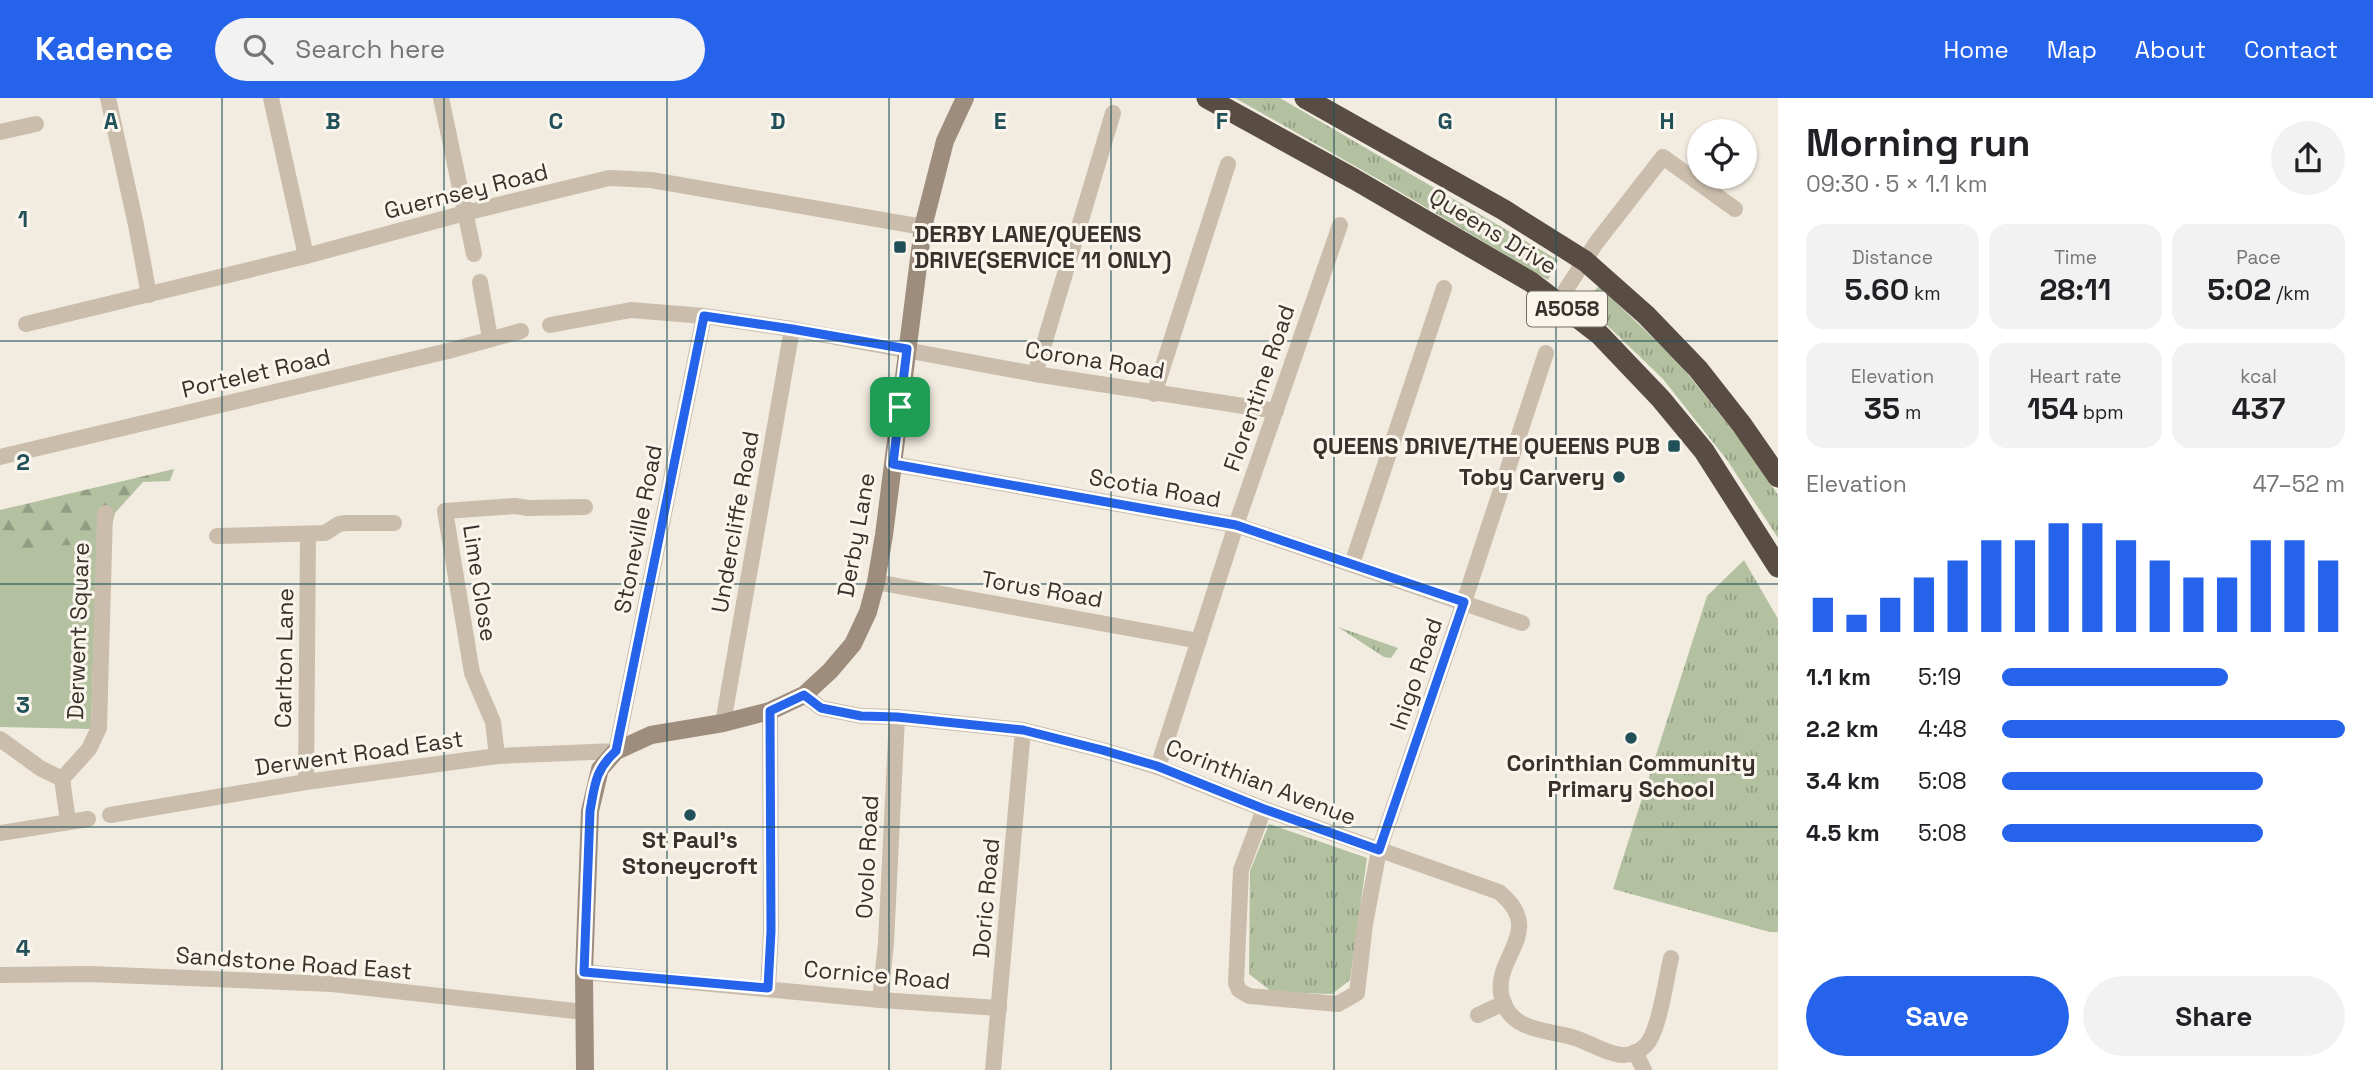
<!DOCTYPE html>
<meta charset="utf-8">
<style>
:root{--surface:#fff;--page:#f2f2f2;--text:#202124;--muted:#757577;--accent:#2563eb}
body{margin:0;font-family:"Space Grotesk",sans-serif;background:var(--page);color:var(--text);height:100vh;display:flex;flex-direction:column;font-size:26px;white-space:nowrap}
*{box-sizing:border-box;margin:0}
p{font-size:23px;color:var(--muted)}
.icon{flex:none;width:38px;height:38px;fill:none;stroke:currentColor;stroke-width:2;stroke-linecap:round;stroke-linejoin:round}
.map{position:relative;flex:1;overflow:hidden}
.details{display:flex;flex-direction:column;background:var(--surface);width:595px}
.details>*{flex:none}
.fabs{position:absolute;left:1687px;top:21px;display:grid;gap:14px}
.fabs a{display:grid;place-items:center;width:70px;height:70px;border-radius:50%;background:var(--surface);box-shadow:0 2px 5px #0004;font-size:35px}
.pin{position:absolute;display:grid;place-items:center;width:60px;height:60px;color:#fff;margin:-30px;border-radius:14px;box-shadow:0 4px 10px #0006}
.round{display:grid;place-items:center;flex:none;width:74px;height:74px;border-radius:37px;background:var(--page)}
.head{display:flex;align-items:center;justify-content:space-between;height:119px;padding:0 28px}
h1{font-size:38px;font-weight:800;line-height:52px}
.metrics{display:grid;grid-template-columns:repeat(3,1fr);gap:10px;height:119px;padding:7px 28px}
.metrics div{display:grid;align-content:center;border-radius:18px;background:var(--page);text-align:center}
.metrics b{font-size:30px;font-weight:800}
.metrics small{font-size:19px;font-weight:400}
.metrics p{font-size:19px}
.chart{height:196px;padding:14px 28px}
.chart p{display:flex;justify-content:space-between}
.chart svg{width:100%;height:126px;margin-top:7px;stroke:var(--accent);stroke-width:6}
.cta{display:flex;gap:14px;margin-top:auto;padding:14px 28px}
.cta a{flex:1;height:80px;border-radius:42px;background:var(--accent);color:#fff;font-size:28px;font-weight:800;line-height:80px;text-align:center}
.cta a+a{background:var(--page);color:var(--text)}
ul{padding:0 28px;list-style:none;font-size:23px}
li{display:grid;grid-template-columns:112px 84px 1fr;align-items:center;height:52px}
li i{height:18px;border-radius:9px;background:var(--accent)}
header{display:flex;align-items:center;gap:42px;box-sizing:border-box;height:98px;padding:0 35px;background:var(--accent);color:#fff}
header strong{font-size:33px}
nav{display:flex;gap:38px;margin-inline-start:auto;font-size:24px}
.search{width:490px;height:63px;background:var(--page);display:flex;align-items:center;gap:18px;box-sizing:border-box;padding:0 24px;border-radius:38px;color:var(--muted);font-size:26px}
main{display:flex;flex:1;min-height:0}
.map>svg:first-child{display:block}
.grass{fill:url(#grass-tufts)}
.forest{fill:url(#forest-firs)}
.garden{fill:#b3c1a0}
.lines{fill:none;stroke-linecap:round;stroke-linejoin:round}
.street{stroke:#cabdac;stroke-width:16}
.secondary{stroke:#9e8d7d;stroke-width:18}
.highway{stroke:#594c42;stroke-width:21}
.route-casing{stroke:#fff;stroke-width:14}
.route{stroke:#2563eb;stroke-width:9}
.grid{fill:none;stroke:#215059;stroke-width:2;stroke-opacity:0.55}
.poi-dot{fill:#215059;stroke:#faf5ed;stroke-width:2.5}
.labels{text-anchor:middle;stroke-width:6;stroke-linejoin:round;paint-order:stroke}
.shield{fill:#faf5ed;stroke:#736c65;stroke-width:2}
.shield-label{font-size:21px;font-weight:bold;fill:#39312b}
.street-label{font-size:23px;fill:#39312b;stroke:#faf5ed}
.poi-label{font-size:23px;font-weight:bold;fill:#39312b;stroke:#faf5ed;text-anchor:end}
.grid-label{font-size:23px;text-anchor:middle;font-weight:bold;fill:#215059;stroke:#faf5ed;stroke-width:6;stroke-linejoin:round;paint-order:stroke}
</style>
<header>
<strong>Kadence</strong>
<div class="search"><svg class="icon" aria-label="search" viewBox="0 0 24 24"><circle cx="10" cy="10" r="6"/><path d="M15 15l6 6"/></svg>Search here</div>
<nav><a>Home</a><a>Map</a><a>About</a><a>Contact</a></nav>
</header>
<main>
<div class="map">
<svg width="1778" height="972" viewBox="0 0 1778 972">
<defs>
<pattern id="grass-tufts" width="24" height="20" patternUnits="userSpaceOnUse" patternTransform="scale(1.75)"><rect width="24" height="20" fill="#b3c1a0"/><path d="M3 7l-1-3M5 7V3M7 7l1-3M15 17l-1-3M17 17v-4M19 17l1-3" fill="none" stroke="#939d83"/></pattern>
<pattern id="forest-firs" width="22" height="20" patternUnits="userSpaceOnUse" patternTransform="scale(1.75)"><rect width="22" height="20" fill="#b3c1a0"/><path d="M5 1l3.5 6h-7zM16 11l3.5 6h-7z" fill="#939d83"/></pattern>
</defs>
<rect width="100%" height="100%" fill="#f2ece0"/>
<g class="grass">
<polygon points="1235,0 1280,0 1558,162 1548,182 1383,84"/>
<polygon points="1599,188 1679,265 1745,348 1778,397 1778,440 1727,362 1663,281 1585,206 1590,197"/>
<polygon points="1744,462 1778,521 1778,834 1770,834 1613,791 1707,498"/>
<polygon points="1338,529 1398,550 1391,560 1384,559"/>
<polygon points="1269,726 1367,760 1350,882 1332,896 1272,894 1249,876 1250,773"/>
</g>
<polygon class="forest" points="174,371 170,383 143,384 115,415 109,439 0,526 0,412"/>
<polygon class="garden" points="97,445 91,631 0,629 0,452"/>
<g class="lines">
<g class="street">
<polyline points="108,0 136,127 149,197"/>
<polyline points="271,0 306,158"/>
<polyline points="441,0 474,156"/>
<polyline points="0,34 36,26"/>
<polyline points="480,184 490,240"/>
<polyline points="1558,204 1596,145 1663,59 1735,111"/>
<polyline points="26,226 306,158 465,115 609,80 651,82 923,129"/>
<polyline points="550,227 631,212 704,218 792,231 1035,276 1276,313"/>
<polyline points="1035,276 1113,15"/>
<polyline points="1154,296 1228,66"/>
<polyline points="0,359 448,253 521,233"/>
<polyline points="893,366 1236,427 1522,525"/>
<polyline points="217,438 325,435 339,426 346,425 394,425"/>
<polyline points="1352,466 1444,190"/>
<polyline points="876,484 1199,543"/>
<path d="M804,597L821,610L861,618L897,619L1023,632L1102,652L1158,669L1264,711L1499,794C1548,834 1491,859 1502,900C1510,933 1546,932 1572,939C1595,945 1623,971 1646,947C1659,934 1666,881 1671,860"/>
<polyline points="723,625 792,231"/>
<polyline points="0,641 40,670 62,681 68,723"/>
<polyline points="497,658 493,624 472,575 445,413 515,408 528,410 585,409"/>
<polyline points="1158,669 1236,427 1340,127"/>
<polyline points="62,681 89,651 99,630 105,415"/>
<polyline points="306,684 308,436"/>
<polyline points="1264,711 1241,772 1236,885 1239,892 1249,898 1338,906 1357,895 1365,826 1379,752 1464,504 1546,255"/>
<polyline points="110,717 306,684 497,658 616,653 704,218"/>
<polyline points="0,735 88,721"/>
<polyline points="584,874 880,902 999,910"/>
<polyline points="0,877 90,876 332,886 584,914"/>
<polyline points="768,890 771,833 770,613"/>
<polyline points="880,902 886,845 897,619"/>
<polyline points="1478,917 1504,905"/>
<polyline points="1635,954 1644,972"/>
<polyline points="993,972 1023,632"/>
</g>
<polyline class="secondary" points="585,972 584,874 590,713 600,671 616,653 651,637 723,625 770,613 804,597 830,573 853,546 868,514 876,484 884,437 923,129 945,43 965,0"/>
<g class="highway">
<polyline points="1207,0 1354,81 1531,184 1600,237 1661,301 1704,353 1778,469"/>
<polyline points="1305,0 1504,112 1585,163 1646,217 1698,271 1742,327 1778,379"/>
</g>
</g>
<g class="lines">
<g class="route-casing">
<path id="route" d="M704,218L792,231L907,251L893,366L1236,427L1464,504L1379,752L1264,711L1157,668L1102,652L1023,632L897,619L861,618L821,610L804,597L770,613L771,833L768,890L584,874L590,713C595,686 595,672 616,653Z"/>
</g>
<use href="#route" class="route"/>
</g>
<path class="grid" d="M222,0V972M444,0V972M667,0V972M889,0V972M1111,0V972M1334,0V972M1556,0V972M0,243H1778M0,486H1778M0,729H1778"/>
<g class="poi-dot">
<rect x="893" y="142" width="14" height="14" rx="3.5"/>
<rect x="1667" y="341" width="14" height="14" rx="3.5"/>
<circle cx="1619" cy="379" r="7"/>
<circle cx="1631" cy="640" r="7"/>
<circle cx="690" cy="717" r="7"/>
</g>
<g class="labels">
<rect class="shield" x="1527" y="193.5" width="80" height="35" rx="5"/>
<g class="shield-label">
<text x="1567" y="218">A5058</text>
</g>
<g class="street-label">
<text transform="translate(466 93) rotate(-14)" y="8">Guernsey Road</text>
<text transform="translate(1493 133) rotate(31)" y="8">Queens Drive</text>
<text transform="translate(1095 262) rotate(9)" y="8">Corona Road</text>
<text transform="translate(256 275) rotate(-13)" y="8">Portelet Road</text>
<text transform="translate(1259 290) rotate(-71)" y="8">Florentine Road</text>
<text transform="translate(1155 390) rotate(10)" y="8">Scotia Road</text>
<text transform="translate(735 424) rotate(-80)" y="8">Undercliffe Road</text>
<text transform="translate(638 431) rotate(-79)" y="8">Stoneville Road</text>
<text transform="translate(856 437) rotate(-80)" y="8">Derby Lane</text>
<text transform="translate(480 485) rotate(81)" y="8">Lime Close</text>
<text transform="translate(1042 491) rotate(10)" y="8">Torus Road</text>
<text transform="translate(78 533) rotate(-88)" y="8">Derwent Square</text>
<text transform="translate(284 560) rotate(-89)" y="8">Carlton Lane</text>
<text transform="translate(1416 576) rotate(-71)" y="8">Inigo Road</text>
<text transform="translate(359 655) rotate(-8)" y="8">Derwent Road East</text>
<text transform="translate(1261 684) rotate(21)" y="8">Corinthian Avenue</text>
<text transform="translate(867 759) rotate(-87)" y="8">Ovolo Road</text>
<text transform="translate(986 800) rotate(-85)" y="8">Doric Road</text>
<text transform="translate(294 865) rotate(4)" y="8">Sandstone Road East</text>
<text transform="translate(877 877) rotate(5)" y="8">Cornice Road</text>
</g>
<g class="poi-label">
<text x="914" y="144" text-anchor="start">DERBY LANE/QUEENS<tspan x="914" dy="26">DRIVE(SERVICE 11 ONLY)</tspan></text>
<text x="1660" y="356">QUEENS DRIVE/THE QUEENS PUB</text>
<text x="1605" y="387">Toby Carvery</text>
<text x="1631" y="673" text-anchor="middle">Corinthian Community<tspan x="1631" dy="26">Primary School</tspan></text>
<text x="690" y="750" text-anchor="middle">St Paul's<tspan x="690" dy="26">Stoneycroft</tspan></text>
</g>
</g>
<g class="grid-label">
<text x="111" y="31">A</text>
<text x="333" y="31">B</text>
<text x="556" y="31">C</text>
<text x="778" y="31">D</text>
<text x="1000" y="31">E</text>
<text x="1222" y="31">F</text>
<text x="1445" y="31">G</text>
<text x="1667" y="31">H</text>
<text x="23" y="129">1</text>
<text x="23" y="372">2</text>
<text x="23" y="615">3</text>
<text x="23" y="858">4</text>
</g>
</svg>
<div class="fabs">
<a><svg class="icon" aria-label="locate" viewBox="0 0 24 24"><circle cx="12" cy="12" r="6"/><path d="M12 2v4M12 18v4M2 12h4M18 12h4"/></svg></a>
</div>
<div class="pin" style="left:900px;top:309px;background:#1e9e55"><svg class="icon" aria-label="arrive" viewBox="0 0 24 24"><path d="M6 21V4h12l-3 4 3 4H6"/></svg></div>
</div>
<section class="details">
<div class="head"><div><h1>Morning run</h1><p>09:30 · 5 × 1.1 km</p></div><a class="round"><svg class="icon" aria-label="share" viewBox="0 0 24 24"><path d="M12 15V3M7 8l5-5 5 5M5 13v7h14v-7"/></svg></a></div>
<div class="metrics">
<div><p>Distance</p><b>5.60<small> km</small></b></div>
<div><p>Time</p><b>28:11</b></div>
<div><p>Pace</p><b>5:02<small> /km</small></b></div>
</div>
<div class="metrics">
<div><p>Elevation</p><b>35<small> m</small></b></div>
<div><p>Heart rate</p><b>154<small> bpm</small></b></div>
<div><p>kcal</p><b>437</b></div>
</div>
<div class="chart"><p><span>Elevation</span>47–52 m</p>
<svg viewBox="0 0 160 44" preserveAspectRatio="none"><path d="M5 44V32M15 44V38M25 44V32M35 44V25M45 44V19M55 44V12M65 44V12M75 44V6M85 44V6M95 44V12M105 44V19M115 44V25M125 44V25M135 44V12M145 44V12M155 44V19"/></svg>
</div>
<ul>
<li><b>1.1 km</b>5:19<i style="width:66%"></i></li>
<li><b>2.2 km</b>4:48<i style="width:100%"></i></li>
<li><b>3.4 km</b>5:08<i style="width:76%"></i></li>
<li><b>4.5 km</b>5:08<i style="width:76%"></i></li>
</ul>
<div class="cta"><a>Save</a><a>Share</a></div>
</section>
</main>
